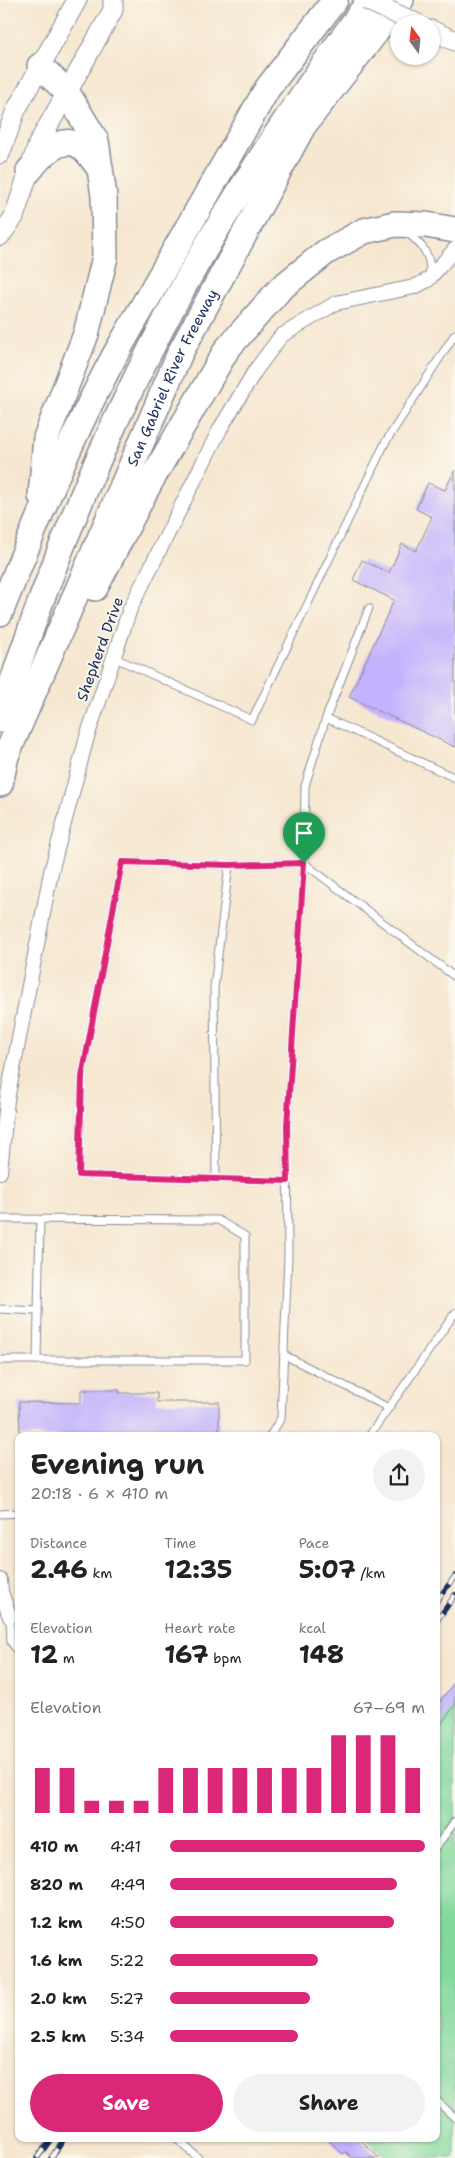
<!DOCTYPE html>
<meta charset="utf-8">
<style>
:root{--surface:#fff;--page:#f2f2f2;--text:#222;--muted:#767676;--accent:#db2777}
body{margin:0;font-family:"Shantell Sans",sans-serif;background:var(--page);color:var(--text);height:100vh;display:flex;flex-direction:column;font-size:19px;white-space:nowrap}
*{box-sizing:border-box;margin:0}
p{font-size:16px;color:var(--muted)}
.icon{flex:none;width:28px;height:28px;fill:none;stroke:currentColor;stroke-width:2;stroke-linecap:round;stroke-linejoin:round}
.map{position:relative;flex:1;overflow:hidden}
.panel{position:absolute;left:15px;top:1432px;width:425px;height:710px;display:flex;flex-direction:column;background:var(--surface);border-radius:10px;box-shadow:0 1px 4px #0004}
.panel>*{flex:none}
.needle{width:32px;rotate:345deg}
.tools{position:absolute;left:390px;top:15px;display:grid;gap:10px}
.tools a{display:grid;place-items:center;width:50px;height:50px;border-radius:50%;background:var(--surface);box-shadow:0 1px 4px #0004;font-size:25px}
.pin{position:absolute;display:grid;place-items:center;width:42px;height:42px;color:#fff;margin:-51px -21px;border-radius:50% 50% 50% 0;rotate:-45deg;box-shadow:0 0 5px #0007}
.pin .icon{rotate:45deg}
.round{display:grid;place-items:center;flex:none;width:52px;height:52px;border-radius:26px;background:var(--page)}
.overview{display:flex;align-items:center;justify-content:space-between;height:85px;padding:0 15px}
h1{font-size:28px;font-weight:700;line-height:38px}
.stats{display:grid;grid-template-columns:repeat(3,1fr);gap:8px;height:85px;padding:5px 15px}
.stats div{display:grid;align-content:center}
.stats b{font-size:25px;font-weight:700}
.stats small{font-size:14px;font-weight:400}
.stats p{font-size:14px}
.chart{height:140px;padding:10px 15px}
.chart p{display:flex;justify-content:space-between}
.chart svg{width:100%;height:90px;margin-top:5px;stroke:var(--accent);stroke-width:6}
.action{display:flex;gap:10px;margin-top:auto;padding:10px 15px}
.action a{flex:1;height:58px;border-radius:30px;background:var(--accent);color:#fff;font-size:20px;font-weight:700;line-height:58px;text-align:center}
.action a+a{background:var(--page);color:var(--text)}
ul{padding:0 15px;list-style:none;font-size:16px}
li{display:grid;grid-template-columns:80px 60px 1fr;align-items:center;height:38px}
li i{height:12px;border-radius:6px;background:var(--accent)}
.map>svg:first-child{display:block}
.green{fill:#83d99d;stroke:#4f847e}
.building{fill:#c3b2fd}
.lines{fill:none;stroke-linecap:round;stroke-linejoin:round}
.service-casing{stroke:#888b97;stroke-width:9}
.minor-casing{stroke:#888b97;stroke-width:16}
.secondary-casing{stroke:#888b97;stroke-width:21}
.motorway-casing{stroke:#888b97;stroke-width:28}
.service{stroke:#fff;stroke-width:7}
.minor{stroke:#fff;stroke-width:14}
.secondary{stroke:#fff;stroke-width:19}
.motorway{stroke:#fff;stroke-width:25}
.rail-casing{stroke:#1b2f5e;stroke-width:5.5}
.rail{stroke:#fbf7ec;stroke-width:4;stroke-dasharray:11;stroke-linecap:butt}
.secondary-bridge-casing{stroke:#888b97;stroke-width:21;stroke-linecap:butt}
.secondary-bridge{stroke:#fff;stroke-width:19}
.route-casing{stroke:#fff;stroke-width:10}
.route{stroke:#db2777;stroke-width:6}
.labels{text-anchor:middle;stroke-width:4;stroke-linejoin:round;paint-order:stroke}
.street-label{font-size:15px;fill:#1b2f5e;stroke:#fbf7ec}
</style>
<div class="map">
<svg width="455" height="2158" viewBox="0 0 455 2158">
<rect width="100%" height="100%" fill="#fbf7ec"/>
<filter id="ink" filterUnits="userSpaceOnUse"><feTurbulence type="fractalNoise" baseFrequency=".02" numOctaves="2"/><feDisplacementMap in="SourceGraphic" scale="10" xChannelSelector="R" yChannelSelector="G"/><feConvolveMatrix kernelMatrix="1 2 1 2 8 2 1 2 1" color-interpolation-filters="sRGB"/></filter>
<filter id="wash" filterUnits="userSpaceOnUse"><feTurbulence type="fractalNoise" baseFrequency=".0096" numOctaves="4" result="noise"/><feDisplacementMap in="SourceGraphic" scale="20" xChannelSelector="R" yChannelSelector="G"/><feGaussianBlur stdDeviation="1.12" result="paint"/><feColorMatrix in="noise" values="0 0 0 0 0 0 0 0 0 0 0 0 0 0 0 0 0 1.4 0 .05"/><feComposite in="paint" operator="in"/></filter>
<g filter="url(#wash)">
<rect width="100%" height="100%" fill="#f6e7d0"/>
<polygon class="green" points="455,1698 455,2158 387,2158 367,2139 436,2139 436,1725"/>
<g id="blocks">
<g class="building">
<polygon points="455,470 455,747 349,697 394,600 353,580 362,560 389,573 402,544 416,551 432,517 416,509 428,483 445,490"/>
<polygon points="81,1390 119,1390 119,1393 157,1393 157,1402 219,1402 219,1436 20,1436 19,1402 81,1403"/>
<polygon points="455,1681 455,1705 436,1731 436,1707"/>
<polygon points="328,2139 362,2139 361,2140 379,2158 352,2158 346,2152 343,2154"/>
</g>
</g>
</g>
<g filter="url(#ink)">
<use href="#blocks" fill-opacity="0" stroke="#888b97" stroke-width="1"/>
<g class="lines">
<g class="service-casing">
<g id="service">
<path d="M406,232C421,243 433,256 429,276"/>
<polyline points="369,608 326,718 455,778"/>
<polyline points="113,657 252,720 385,443 455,334"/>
<polyline points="216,1179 79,1175 82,1077 122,862 229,865"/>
<polyline points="288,1181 216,1179 214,988 229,865 304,863 455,977"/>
<polyline points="0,1219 218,1220 245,1236 245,1360 0,1360"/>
<polyline points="0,1309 38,1311"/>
<polyline points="284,1355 389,1408"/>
<polyline points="37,1360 40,1221"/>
<polyline points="270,1436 281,1418 288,1257 287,1126 304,863 305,786 326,718"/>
<polyline points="369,1436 455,1313"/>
<polyline points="0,1514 19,1513"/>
<polyline points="10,1617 11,1642 19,1653"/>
<polyline points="436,1847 455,1821"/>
<polyline points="436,2100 455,2118"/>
<polyline points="177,2139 198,2158"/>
</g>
</g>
<g class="minor-casing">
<g id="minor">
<polyline points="0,1172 7,1100 51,872 87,737 130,609 220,429 255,371 281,336 336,303 414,287 428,280 455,249"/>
<polyline points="0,1580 1,1592 10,1617"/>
</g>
</g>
<g class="secondary-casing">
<g id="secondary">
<polyline points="431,30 455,41"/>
<polyline points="0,154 16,110 77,0"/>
<polyline points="0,236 14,217 38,144 113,10 113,0"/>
</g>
</g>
<g class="motorway-casing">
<g id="motorway">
<polyline points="40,66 66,91 96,141 104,196 105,257 86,334 46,438 41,496"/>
<path d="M29,171C41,155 64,130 85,150C90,155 95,162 100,169"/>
<polyline points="95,588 149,484 227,349 281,288 326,252 364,231 395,224 426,225 455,230"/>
<path d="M0,613C35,526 70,438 115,355L267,89L335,0"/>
<path d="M0,720C43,585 96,453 162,327C221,213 294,104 370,0"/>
<path id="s1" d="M0,784L6,756L180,353L303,126L401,0"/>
</g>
</g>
<use href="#service" class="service"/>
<use href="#minor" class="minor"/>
<use href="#secondary" class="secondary"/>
<use href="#motorway" class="motorway"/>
<g class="rail-casing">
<g id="rail">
<polyline points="436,1602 455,1576"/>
<polyline points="436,1622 455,1595"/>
<polyline points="37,2158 51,2139"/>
<polyline points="51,2158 64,2139"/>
</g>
</g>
<use href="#rail" class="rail"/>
<g class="secondary-bridge-casing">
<polyline id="secondary-bridge" points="366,0 418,24"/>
</g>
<use href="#secondary-bridge" class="secondary-bridge"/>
</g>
</g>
<g class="lines" filter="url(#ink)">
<g class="route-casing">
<polygon id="route" points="122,862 229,865 304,863 287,1126 288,1181 79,1175 82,1077"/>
</g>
<use href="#route" class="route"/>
</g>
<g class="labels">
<g class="street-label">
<text dy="5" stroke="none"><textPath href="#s1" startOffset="442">San Gabriel River Freeway</textPath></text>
<text transform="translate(100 649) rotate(-70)" y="5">Shepherd Drive</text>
</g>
</g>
</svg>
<div class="tools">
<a><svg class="needle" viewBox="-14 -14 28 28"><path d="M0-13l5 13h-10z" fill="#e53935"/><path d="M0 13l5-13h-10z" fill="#767676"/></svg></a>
</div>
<div class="pin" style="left:304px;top:863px;background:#1e9e55"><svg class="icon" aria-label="arrive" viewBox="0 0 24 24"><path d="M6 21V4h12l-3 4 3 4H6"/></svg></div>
<section class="panel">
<div class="overview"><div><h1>Evening run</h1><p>20:18 · 6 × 410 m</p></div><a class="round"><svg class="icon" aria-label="share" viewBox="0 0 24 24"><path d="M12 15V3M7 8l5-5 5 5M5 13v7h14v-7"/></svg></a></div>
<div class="stats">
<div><p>Distance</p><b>2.46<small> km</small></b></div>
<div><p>Time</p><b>12:35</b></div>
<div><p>Pace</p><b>5:07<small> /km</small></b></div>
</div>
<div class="stats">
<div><p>Elevation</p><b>12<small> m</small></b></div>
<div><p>Heart rate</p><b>167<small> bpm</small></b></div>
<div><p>kcal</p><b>148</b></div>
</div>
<div class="chart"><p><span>Elevation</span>67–69 m</p>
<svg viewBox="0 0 160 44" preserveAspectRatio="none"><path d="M5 44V22M15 44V22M25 44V38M35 44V38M45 44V38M55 44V22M65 44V22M75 44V22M85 44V22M95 44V22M105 44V22M115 44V22M125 44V6M135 44V6M145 44V6M155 44V22"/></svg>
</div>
<ul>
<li><b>410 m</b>4:41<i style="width:100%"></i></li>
<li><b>820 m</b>4:49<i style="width:89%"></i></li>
<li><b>1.2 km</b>4:50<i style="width:88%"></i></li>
<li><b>1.6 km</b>5:22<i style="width:58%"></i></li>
<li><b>2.0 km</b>5:27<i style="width:55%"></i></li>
<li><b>2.5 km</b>5:34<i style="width:50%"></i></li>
</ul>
<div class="action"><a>Save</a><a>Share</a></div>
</section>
</div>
